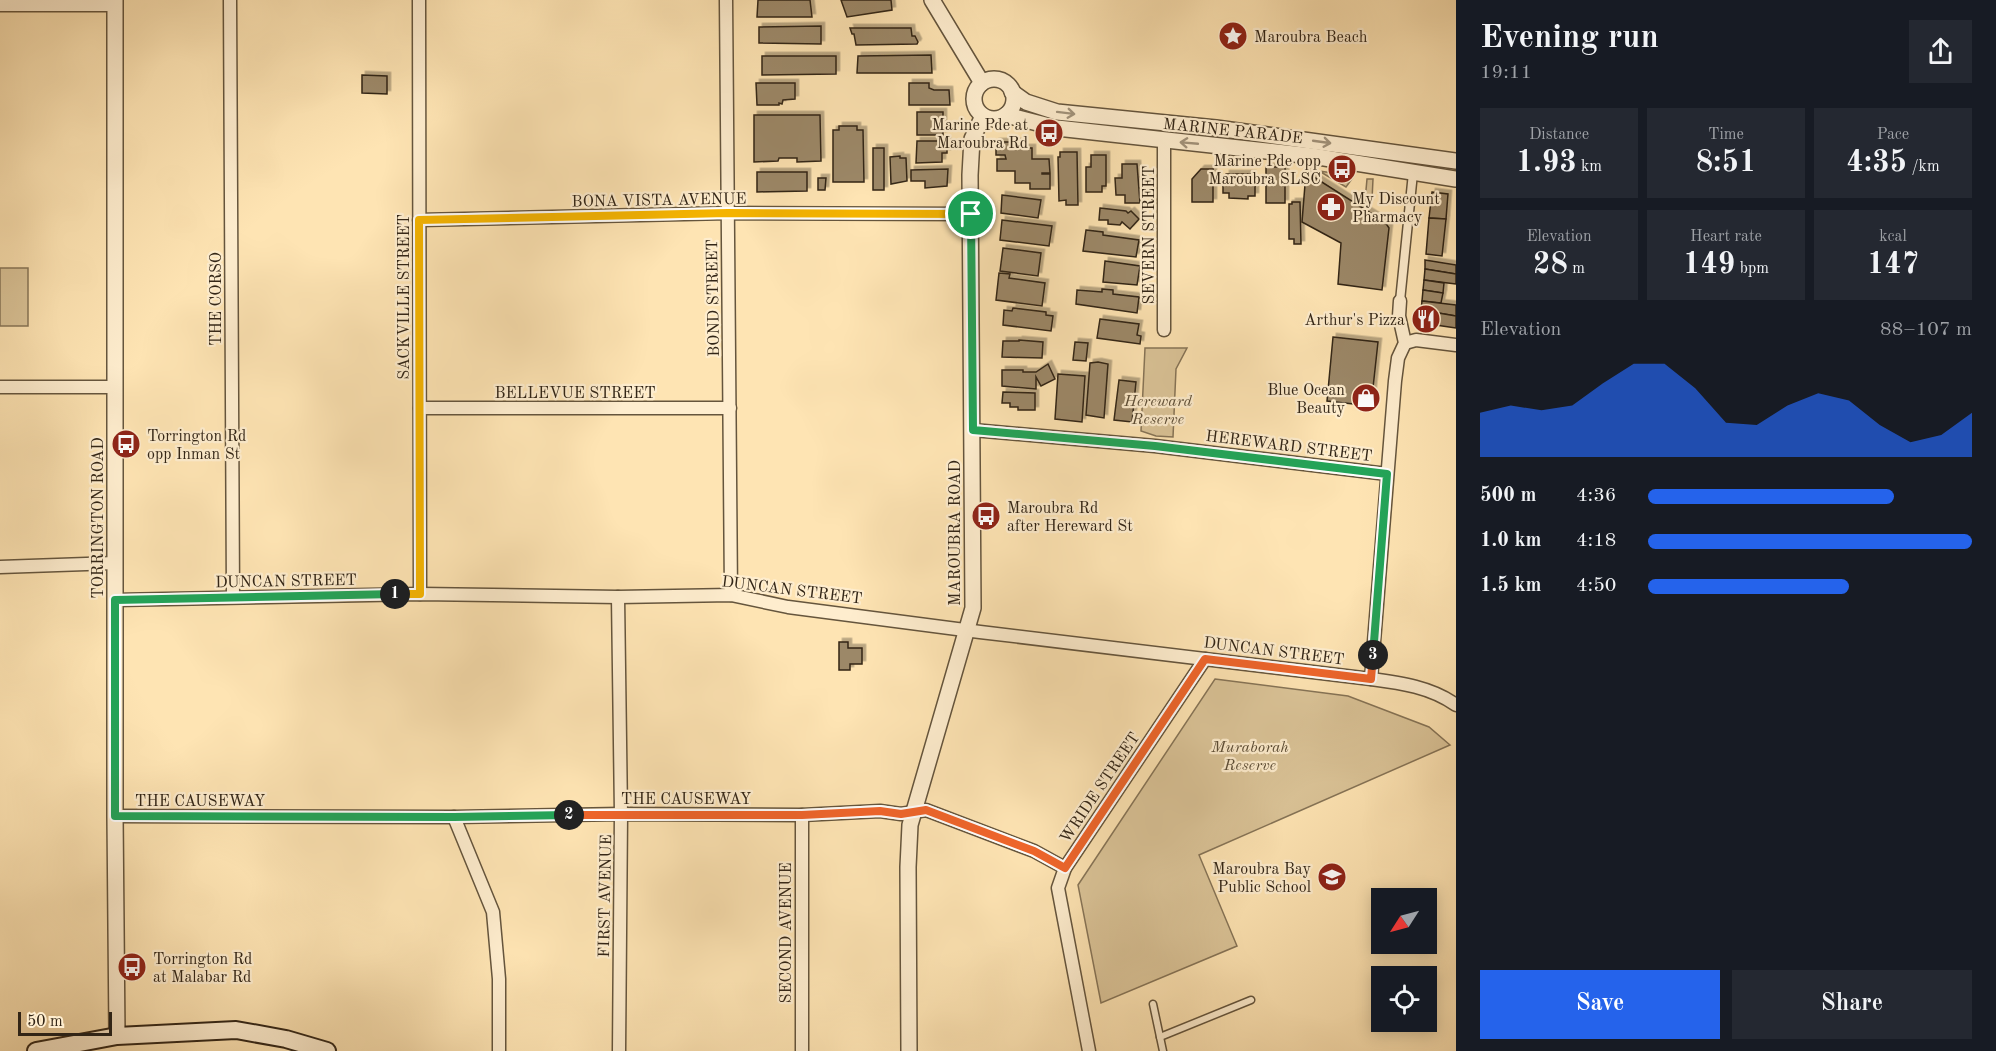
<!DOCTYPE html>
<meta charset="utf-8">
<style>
:root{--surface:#171b24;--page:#242831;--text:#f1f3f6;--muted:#9ea1a6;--accent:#2563eb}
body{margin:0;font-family:"Old Standard TT",serif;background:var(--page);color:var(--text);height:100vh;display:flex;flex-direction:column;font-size:22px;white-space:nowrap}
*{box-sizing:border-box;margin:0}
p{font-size:20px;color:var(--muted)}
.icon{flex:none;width:33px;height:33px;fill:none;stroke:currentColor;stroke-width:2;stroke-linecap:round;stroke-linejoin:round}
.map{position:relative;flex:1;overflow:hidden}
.panel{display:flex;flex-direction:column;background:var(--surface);width:540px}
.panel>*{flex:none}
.needle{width:39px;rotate:234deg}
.fabs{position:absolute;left:1371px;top:888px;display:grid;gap:12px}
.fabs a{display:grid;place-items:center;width:66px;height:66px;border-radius:0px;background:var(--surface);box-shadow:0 3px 15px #0003;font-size:30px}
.scale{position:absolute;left:18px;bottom:15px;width:94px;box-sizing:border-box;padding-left:6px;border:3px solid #322516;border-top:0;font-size:16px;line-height:21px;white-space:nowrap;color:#322516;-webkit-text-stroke:4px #feedce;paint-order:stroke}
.pin{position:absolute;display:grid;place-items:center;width:51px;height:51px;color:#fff;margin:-26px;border:3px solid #fff;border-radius:50%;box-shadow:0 2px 6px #0007}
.km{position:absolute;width:30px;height:30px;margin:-15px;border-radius:50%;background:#222;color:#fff;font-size:16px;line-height:30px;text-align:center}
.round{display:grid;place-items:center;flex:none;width:63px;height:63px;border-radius:0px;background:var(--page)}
.summary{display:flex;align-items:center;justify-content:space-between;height:102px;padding:0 24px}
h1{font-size:33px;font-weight:600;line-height:45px}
.stats{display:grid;grid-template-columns:repeat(3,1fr);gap:9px;height:102px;padding:6px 24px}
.stats div{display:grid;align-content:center;border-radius:0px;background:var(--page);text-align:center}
.stats b{font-size:30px;font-weight:600}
.stats small{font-size:16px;font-weight:400}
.stats p{font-size:16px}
.chart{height:168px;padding:12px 24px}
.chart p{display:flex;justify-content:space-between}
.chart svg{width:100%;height:108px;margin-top:6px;fill:var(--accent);opacity:.7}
.cta{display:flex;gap:12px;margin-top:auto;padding:12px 24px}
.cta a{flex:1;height:69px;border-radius:0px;background:var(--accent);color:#fff;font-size:24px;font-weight:600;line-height:69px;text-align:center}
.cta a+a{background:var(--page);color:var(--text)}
ul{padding:0 24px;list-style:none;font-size:20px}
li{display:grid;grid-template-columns:96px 72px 1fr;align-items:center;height:45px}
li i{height:15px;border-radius:8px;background:var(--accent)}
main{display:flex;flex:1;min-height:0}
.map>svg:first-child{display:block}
.green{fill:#dbc498;stroke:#867457;stroke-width:1.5}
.building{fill:#9c8868;stroke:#322516;stroke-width:1.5;filter:url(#shadow)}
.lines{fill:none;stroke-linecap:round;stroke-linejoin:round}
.service-casing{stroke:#65553d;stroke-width:9}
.pedestrian-casing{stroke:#65553d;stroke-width:11}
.minor-casing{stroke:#65553d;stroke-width:15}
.tertiary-casing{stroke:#65553d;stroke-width:18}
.secondary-casing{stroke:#322516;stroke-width:20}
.service{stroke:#feedce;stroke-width:6}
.pedestrian{stroke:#feedce;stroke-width:8}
.minor{stroke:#feedce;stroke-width:12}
.tertiary{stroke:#feedce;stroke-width:15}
.secondary{stroke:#feedce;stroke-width:16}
.oneway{stroke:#a2937b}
.split-1-casing{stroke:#fff;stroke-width:12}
.split-2-casing{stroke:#fff;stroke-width:12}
.split-3-casing{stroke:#fff;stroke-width:12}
.split-4-casing{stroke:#fff;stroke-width:12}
.split-1{stroke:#f5b400;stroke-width:8}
.split-2{stroke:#22a559;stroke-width:8}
.split-3{stroke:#f0652b;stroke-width:8}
.split-4{stroke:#22a559;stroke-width:8}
.labels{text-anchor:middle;stroke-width:4.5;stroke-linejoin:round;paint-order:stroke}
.poi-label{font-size:16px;fill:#322516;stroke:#feedce;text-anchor:start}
.street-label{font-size:16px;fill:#322516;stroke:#feedce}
.park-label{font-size:16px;font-style:italic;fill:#5c4d36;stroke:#feedce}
</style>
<main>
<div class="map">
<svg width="1456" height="1051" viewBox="0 0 1456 1051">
<defs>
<filter id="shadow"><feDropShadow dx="3.5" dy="-3.5" stdDeviation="0" flood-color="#0004"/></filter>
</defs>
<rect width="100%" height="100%" fill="#fee4b3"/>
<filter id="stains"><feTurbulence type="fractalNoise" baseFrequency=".00333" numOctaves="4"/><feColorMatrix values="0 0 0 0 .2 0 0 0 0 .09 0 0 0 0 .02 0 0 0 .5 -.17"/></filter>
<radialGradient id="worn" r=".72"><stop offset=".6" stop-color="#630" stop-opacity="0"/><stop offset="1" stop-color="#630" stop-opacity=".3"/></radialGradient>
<g class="green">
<polygon points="1319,171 1354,176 1346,187"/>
<polygon points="1367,179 1373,179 1372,200 1369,204 1365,201"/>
<rect x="0" y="268" width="28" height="58"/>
<polygon points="1145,348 1187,348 1176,369 1173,437 1156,436 1141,431"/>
<polygon points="1215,679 1348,696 1429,727 1450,745 1199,855 1237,946 1101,1003 1078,885"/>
</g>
<g class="building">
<polygon points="758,0 810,0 812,17 757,17"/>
<polygon points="841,0 891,0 892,10 847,17"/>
<polygon points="821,26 821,44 759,43 759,27"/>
<polygon points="850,28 911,28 912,36 915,36 918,42 917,44 856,45 854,34 852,34"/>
<polygon points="931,55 932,73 857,73 858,56"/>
<polygon points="762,56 836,56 836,74 762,75"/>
<polygon points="362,75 387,76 387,94 362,93"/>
<polygon points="756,83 795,83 795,99 783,100 782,104 779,103 779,105 757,105"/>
<polygon points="909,83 929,83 929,88 934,90 949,90 950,105 909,105"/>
<rect x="917" y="112" width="26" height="23"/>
<polygon points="754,115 820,115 821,161 797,162 797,158 779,158 778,161 754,162"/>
<polygon points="839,126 857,126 857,130 863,130 864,182 833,182 833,130 839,130"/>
<polygon points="917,141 947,141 947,153 942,153 942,162 916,163"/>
<polygon points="996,142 1017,142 1017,148 1032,148 1032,159 1049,159 1050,173 1042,173 1042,174 1050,174 1050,189 1030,189 1030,183 1015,183 1015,171 997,171 997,159 1006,159 1005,155 996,155"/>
<rect x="873" y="148" width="11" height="42"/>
<polygon points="1060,152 1077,152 1078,205 1066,205 1066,200 1059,201 1058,157 1060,157"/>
<polygon points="1091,155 1106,155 1106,186 1102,186 1102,192 1086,192 1086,167 1091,167"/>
<polygon points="900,156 900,158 906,158 907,181 891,184 890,157"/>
<polygon points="1122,164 1137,164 1140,203 1125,203 1125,195 1116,195 1115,178 1122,178"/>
<rect x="1266" y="167" width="19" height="36"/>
<polygon points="948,169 947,186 925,188 925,181 911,181 911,170"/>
<polygon points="1201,169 1213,169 1213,202 1192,202 1192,179"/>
<polygon points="757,172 807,172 807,191 757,192"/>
<polygon points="1306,172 1385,222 1389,228 1382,290 1338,284 1341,243 1302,222"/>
<polygon points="1226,174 1252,174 1252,179 1255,179 1255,196 1248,196 1248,199 1229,198 1229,193 1223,193 1223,181 1226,180"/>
<polygon points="818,178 826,178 825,190 818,190"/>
<polygon points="1432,192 1448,194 1446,219 1429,218"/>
<polygon points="1002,195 1041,200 1038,218 1001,213"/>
<polygon points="1292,202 1300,202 1301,244 1294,244 1294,239 1289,239 1289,204 1292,204"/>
<polygon points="1100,208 1126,211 1128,213 1131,211 1139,219 1130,229 1122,222 1120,225 1108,224 1108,220 1099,220"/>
<polygon points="1429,218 1446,219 1442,256 1426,254"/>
<polygon points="1002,220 1052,226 1049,246 1000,240"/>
<polygon points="1086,230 1103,232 1103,235 1139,240 1136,257 1083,251"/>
<polygon points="1003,248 1041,253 1038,276 1000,271"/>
<polygon points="1425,260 1456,265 1456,274 1425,269"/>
<polygon points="1105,261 1140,266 1137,285 1103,282"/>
<polygon points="1425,269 1456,274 1456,284 1424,280"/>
<polygon points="999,273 1010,274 1009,278 1045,283 1042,306 996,300"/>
<polygon points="1424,280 1444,283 1443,293 1423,290"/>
<polygon points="1102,289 1113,290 1113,294 1139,297 1137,313 1076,304 1077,290 1102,292"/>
<polygon points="1423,290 1443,293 1441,303 1422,301"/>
<polygon points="1422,301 1456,305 1456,316 1421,310"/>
<polygon points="1013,308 1046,312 1046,315 1053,316 1051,331 1003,325 1004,310 1012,311"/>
<polygon points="1421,310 1456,316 1456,328 1422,323 1419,320"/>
<polygon points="1100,319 1139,324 1137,335 1141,336 1140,344 1097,338"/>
<polygon points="1333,337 1378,342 1371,406 1327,401"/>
<polygon points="1019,340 1043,342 1042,358 1002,357 1003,341 1019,341"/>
<polygon points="1075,342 1088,343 1086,361 1073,360"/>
<polygon points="1098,362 1108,364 1104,418 1086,415 1090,363"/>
<polygon points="1048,364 1055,379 1041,386 1036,377 1036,389 1002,386 1002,370 1023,370 1023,372 1036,372"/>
<polygon points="1058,374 1085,376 1082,422 1055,419"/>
<polygon points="1119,380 1136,382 1132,422 1114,420"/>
<polygon points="1003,392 1035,393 1035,410 1018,410 1018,407 1010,407 1010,403 1002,403"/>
<polygon points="839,642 848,642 848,648 862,648 862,664 850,664 850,670 839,670"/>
</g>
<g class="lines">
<g class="service-casing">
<g id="service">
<polyline points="1153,1004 1163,1051"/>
<polyline points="1160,1037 1251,1000"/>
</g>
</g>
<g class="pedestrian-casing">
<polyline id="pedestrian" points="1400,301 1413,173"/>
</g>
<g class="minor-casing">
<g id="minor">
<polyline points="230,0 233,597"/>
<polyline points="419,0 420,594"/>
<polyline points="726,0 731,595"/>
<polyline points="0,5 115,5"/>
<polyline points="419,220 728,213 971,214"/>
<polyline points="1164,330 1164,141"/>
<polyline points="1405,343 1416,340 1456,345"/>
<polyline points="0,387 115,387"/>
<polyline points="420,408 730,408"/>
<polyline points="973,430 1155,446 1387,474"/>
<polyline points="0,567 115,563"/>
<polyline points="618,597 621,814 619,1051"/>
<path d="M115,600L420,594L618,597L731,595L788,607L980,632L1371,679C1401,683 1431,687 1456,705"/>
<polyline points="1371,679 1395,381 1398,358 1405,343 1399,316 1400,301"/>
<polyline points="115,816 454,817 621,814 802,815 880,811 901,814 926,810 1034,851 1065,868"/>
<polyline points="454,817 493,912 499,979 499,1051"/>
<polyline points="802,1051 802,815"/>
<polyline points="1089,1051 1058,888 1065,868 1205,659"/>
</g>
</g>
<g class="tertiary-casing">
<g id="tertiary">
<polyline points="115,0 115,816 117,1036"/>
<polyline points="932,0 982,83"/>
<circle cx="994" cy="99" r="20"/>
<polyline points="1012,92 1026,102 1057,112 1216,128 1456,161"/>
<polyline points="1006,115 1057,128 1312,156 1456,179"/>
<polyline points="909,1051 908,867 910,825 973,608 970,175 972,139 983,116"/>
</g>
</g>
<g class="secondary-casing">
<polyline id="secondary" points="36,1051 117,1036 236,1030 286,1039 327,1051"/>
</g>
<use href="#service" class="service"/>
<use href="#pedestrian" class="pedestrian"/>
<use href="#minor" class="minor"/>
<use href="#tertiary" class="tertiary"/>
<use href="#secondary" class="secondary"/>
</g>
<defs><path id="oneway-shaft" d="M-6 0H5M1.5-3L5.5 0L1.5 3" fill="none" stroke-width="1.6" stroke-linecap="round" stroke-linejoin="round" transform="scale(1.5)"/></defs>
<g class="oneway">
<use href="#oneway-shaft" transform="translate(1066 113) rotate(7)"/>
<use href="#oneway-shaft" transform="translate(1322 142) rotate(8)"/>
<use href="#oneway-shaft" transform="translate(1189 143) rotate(-175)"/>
</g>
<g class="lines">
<g class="split-1-casing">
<polyline id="split-1" points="395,594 420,594 419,220 728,213 971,214"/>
</g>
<g class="split-2-casing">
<polyline id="split-2" points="395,594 115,600 115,816 454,817 569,815"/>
</g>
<g class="split-3-casing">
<polyline id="split-3" points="569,815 802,815 880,811 901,814 926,810 1034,851 1065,868 1205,659 1371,679 1373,655"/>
</g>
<g class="split-4-casing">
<polyline id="split-4" points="971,214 973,430 1155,446 1387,474 1373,655"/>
</g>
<use href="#split-1" class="split-1"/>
<use href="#split-2" class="split-2"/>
<use href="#split-3" class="split-3"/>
<use href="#split-4" class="split-4"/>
</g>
<defs>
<g id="sight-disc" transform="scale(1.5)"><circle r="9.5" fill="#8f2418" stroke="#feedce"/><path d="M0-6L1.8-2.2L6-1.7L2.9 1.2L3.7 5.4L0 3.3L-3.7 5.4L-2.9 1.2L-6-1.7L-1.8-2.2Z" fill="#fff"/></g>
<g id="bus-disc" transform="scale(1.5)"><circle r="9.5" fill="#8f2418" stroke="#feedce"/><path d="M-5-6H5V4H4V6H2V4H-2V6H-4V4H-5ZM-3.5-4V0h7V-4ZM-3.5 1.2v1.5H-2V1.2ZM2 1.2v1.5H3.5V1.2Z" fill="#fff"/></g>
<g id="pharmacy-disc" transform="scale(1.5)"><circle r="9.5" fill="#8f2418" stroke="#feedce"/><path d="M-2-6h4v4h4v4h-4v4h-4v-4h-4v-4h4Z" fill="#fff"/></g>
<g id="restaurant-disc" transform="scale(1.5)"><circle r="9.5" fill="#8f2418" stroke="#feedce"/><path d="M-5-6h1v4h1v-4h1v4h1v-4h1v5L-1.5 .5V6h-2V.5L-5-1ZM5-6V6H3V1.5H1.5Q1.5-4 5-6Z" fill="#fff"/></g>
<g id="shop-disc" transform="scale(1.5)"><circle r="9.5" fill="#8f2418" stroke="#feedce"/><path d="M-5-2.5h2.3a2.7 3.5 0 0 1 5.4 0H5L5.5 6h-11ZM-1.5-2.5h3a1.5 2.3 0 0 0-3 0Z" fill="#fff"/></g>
<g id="school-disc" transform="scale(1.5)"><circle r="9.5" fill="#8f2418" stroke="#feedce"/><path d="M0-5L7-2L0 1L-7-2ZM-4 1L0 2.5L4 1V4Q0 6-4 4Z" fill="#fff"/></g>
</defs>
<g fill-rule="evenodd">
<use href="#sight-disc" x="1233" y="36"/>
<use href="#bus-disc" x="1049" y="133"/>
<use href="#bus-disc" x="1342" y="169"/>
<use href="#pharmacy-disc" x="1331" y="207"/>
<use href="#restaurant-disc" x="1426" y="319"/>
<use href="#shop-disc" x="1366" y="398"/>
<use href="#bus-disc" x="126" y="444"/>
<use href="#bus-disc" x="986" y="516"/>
<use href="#school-disc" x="1332" y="877"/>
<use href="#bus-disc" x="132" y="967"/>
</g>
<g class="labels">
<g class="poi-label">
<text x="1254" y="42">Maroubra Beach</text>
<text x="1028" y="130" text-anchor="end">Marine Pde at<tspan x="1028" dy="18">Maroubra Rd</tspan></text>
<text x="1321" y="166" text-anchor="end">Marine Pde opp<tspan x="1321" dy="18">Maroubra SLSC</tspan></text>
<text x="1352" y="204">My Discount<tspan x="1352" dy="18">Pharmacy</tspan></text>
<text x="1405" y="325" text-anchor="end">Arthur's Pizza</text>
<text x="1345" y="395" text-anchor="end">Blue Ocean<tspan x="1345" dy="18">Beauty</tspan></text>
<text x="147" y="441">Torrington Rd<tspan x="147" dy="18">opp Inman St</tspan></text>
<text x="1007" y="513">Maroubra Rd<tspan x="1007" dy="18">after Hereward St</tspan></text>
<text x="1311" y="874" text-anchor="end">Maroubra Bay<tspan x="1311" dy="18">Public School</tspan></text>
<text x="153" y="964">Torrington Rd<tspan x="153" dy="18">at Malabar Rd</tspan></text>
</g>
<g class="street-label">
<text transform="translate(1233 130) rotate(6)" y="6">MARINE PARADE</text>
<text transform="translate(659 199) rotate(-1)" y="6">BONA VISTA AVENUE</text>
<text transform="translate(1148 235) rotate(-90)" y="6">SEVERN STREET</text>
<text transform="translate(403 297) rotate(-90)" y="6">SACKVILLE STREET</text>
<text transform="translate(712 298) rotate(-91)" y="6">BOND STREET</text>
<text transform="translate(215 299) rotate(-90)" y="6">THE CORSO</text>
<text x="575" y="398">BELLEVUE STREET</text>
<text transform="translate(1289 445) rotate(7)" y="6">HEREWARD STREET</text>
<text transform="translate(97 518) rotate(-90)" y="6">TORRINGTON ROAD</text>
<text transform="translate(954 533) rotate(-90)" y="6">MAROUBRA ROAD</text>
<text transform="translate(286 580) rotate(-1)" y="6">DUNCAN STREET</text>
<text transform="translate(792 589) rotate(7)" y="6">DUNCAN STREET</text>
<text transform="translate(1274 650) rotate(7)" y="6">DUNCAN STREET</text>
<text transform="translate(1099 787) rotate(-56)" y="6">WRIDE STREET</text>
<text x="686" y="804">THE CAUSEWAY</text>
<text x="200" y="806">THE CAUSEWAY</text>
<text transform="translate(604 896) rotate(-89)" y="6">FIRST AVENUE</text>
<text transform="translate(785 933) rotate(-90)" y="6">SECOND AVENUE</text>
</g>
<g class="park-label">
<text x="1158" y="406">Hereward<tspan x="1158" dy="18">Reserve</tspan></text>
<text x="1250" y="752">Muraborah<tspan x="1250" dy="18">Reserve</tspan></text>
</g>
</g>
<rect width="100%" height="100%" filter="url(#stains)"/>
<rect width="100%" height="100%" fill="url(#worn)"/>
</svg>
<div class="fabs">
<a><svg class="needle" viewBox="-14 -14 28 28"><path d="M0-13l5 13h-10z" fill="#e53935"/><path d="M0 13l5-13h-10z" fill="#9ea1a6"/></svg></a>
<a><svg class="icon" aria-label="locate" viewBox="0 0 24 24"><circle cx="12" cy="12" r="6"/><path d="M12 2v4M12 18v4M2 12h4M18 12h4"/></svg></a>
</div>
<div class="scale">50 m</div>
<div class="pin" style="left:971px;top:214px;background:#1e9e55"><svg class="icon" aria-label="arrive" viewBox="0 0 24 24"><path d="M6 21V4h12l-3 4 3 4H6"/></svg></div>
<b class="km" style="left:395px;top:594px">1</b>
<b class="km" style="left:569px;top:815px">2</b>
<b class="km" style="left:1373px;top:655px">3</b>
</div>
<section class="panel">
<div class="summary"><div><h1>Evening run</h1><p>19:11</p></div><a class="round"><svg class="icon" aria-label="share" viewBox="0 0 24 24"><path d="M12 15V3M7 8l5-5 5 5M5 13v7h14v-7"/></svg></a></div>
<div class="stats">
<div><p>Distance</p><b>1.93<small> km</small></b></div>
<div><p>Time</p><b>8:51</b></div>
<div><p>Pace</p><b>4:35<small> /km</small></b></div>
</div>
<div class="stats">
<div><p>Elevation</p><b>28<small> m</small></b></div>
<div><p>Heart rate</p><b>149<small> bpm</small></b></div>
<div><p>kcal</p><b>147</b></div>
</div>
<div class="chart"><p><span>Elevation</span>88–107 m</p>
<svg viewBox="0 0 160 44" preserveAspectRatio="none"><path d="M0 44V26L10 23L20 25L30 23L40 14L50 6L60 6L70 16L80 30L90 31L100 23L110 18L120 21L130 31L140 38L150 35L160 26V44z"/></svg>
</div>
<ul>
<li><b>500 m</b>4:36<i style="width:76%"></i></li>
<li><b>1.0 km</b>4:18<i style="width:100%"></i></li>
<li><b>1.5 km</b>4:50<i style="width:62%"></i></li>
</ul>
<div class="cta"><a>Save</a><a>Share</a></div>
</section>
</main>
